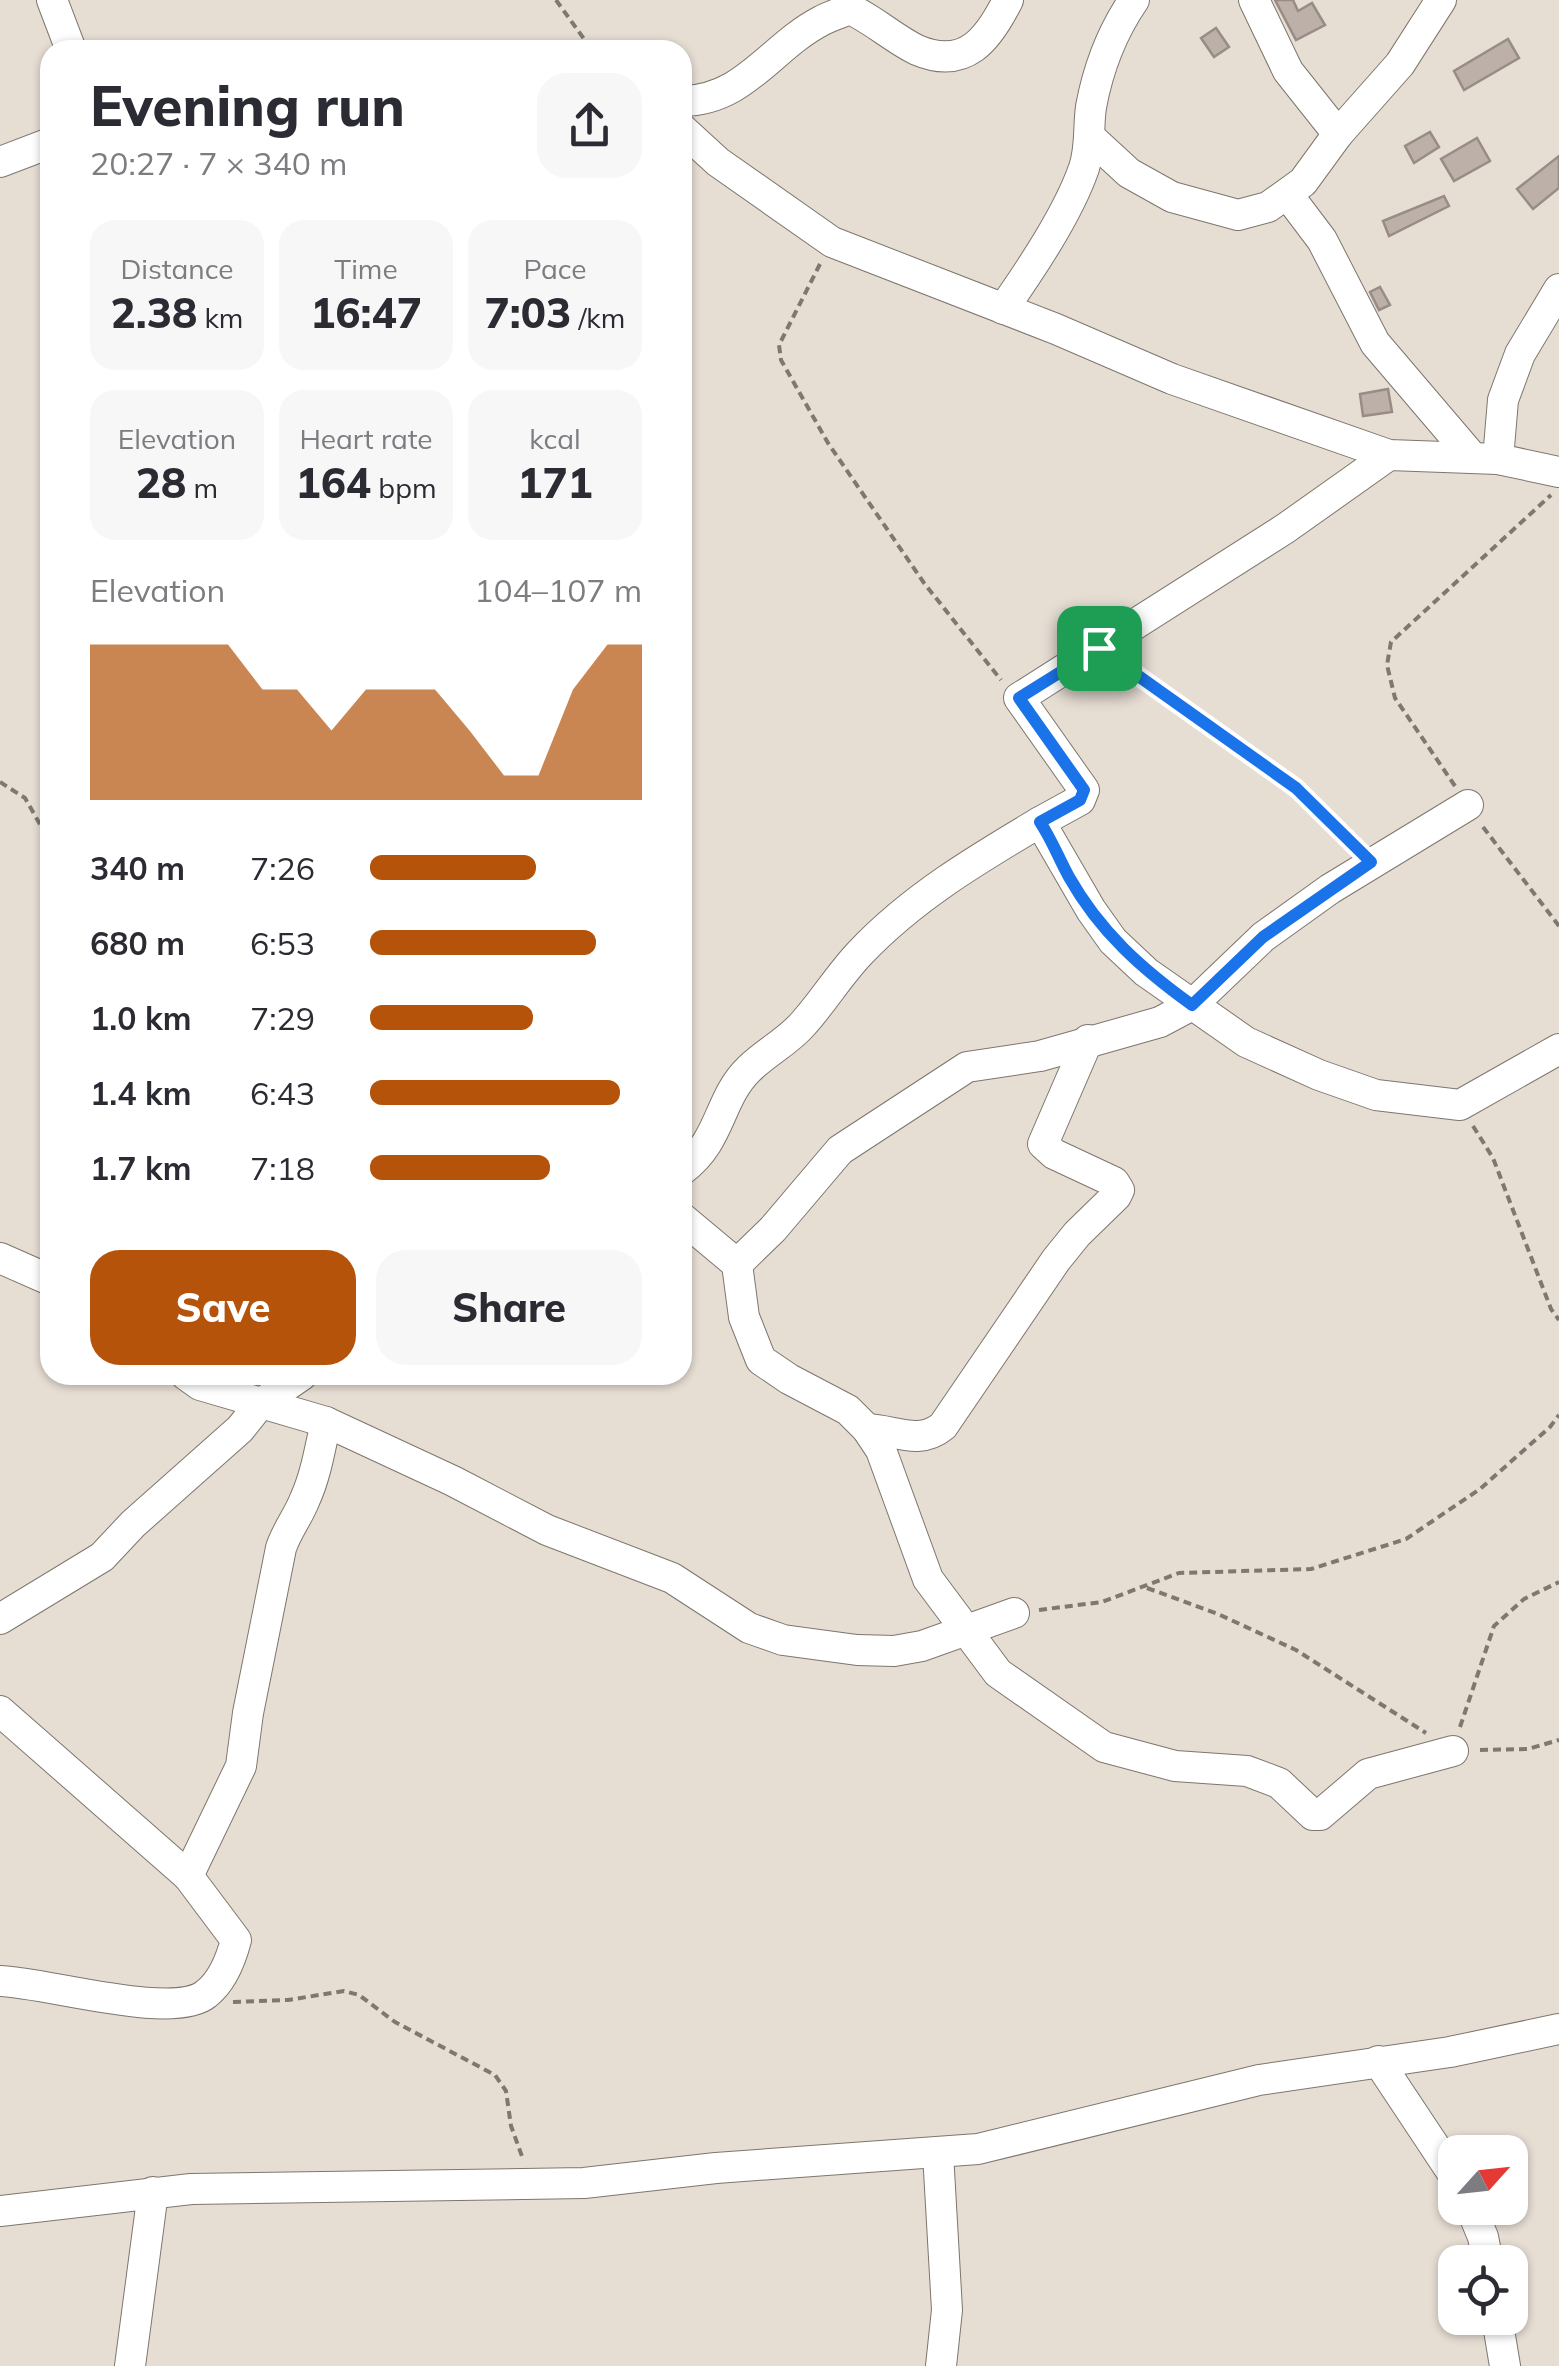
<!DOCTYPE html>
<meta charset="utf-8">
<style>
:root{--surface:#fff;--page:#f7f7f7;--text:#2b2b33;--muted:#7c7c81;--accent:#b45309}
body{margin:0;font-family:Mulish,sans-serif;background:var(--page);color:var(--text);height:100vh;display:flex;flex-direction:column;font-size:38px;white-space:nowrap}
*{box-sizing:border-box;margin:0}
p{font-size:32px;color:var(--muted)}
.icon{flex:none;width:55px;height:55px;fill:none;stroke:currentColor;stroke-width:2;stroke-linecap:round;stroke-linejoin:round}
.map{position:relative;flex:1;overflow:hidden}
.details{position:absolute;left:40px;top:40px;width:652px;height:1345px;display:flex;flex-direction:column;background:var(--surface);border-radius:30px;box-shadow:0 2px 8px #0004}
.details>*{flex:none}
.needle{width:65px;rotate:63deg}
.fabs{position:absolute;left:1438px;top:2135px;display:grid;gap:20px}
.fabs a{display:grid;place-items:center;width:90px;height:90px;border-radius:20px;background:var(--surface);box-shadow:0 2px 8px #0004;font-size:50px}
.pin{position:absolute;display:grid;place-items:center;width:85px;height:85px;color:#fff;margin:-42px;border-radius:20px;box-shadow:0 5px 15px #0006}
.round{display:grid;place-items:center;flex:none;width:105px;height:105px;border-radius:30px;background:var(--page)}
.headline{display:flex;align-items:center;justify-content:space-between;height:170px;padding:0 50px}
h1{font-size:55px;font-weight:800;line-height:75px}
.metrics{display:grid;grid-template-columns:repeat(3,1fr);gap:15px;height:170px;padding:10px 50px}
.metrics div{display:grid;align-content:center;border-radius:25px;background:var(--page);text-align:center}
.metrics b{font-size:42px;font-weight:800}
.metrics small{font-size:28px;font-weight:400}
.metrics p{font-size:28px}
.chart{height:280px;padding:20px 50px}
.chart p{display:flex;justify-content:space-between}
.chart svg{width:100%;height:180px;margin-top:10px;fill:var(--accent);opacity:.7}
.primary-button{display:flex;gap:20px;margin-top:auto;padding:20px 50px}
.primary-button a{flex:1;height:115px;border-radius:30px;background:var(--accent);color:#fff;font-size:40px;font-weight:800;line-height:115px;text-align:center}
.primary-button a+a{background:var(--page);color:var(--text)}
ul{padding:0 50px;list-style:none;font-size:32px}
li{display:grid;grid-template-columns:160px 120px 1fr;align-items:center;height:75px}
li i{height:25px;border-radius:12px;background:var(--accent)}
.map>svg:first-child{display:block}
.building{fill:#bcb0a9;stroke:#988d86;stroke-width:2.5}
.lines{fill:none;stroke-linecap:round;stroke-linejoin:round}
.minor-casing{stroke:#7e766d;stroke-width:32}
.path{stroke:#7e7871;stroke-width:4;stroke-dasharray:8 5;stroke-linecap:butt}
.minor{stroke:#fff;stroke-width:30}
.route-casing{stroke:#fff;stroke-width:20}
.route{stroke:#1a73e8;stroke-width:12}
</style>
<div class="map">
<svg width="1559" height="2366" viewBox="0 0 1559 2366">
<rect width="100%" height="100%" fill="#e6ddd3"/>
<g class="building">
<polygon points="1275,0 1293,0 1298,11 1312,3 1325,25 1296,40"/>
<polygon points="1216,28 1229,47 1214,57 1201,38"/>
<polygon points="1508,39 1519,58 1464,90 1454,71"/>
<polygon points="1430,132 1439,147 1414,163 1405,146"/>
<polygon points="1477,138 1490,161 1454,181 1441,159"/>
<polygon points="1559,156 1559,188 1533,209 1517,189"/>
<polygon points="1444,196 1449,206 1389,236 1383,221"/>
<polygon points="1380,287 1390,305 1379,310 1370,292"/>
<polygon points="1388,389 1392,412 1363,416 1360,394"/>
</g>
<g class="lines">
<g class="minor-casing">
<g id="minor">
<polyline points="52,0 71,50"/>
<polyline points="1254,0 1288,71 1338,134"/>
<path d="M682,101C744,101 771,47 821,21C830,16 840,13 850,9C874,20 894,39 917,50C966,71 989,38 1008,0"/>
<polyline points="682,129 718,162 832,242 1056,329 1172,379 1389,455 1498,459 1559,472"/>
<polyline points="1091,138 1129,173 1172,197 1238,215 1268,207 1303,182 1338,134 1400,64 1441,0"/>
<polyline points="0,162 50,143"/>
<polyline points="1288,195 1322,240 1375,343 1473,458"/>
<path d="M1003,309C1031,269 1068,214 1084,168C1091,147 1088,128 1091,107C1098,69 1112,32 1134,0"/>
<polyline points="1389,455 1286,528 1019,698 1084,790 1080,800 1040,822 1091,910 1113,941 1146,972 1246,1042 1319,1075 1376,1095 1460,1105 1559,1049"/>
<polyline points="1498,459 1503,400 1520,354 1559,289"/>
<path d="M682,1170C722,1140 718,1099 749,1069C765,1053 787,1042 802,1025C823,1002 839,975 860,953C912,898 976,860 1040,822"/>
<polyline points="682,1218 737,1264 773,1229 840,1150 967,1067 1040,1056 1160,1022 1192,1005 1263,937 1330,889 1468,805"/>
<polyline points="0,1258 50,1280"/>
<polyline points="737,1264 744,1317 761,1360 789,1379 848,1410 867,1429 881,1450 928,1579 998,1673 1104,1747 1175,1766 1247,1771 1279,1783 1313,1815 1320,1815 1368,1774 1453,1751"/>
<polyline points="186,1375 200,1385 326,1422 453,1481 547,1530 672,1578 749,1628 783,1640 857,1650 894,1651 922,1646 1014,1613"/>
<path d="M867,1429C895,1430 919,1446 943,1426L1056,1260L1077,1234L1116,1196L1119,1190L1114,1182L1054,1154L1043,1144L1088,1040"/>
<polyline points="0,1619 102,1557 133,1524 240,1429 260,1404 302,1375"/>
<path d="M0,1711L188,1876L236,1940C231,1959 223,1981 206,1994C173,2021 44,1982 0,1981"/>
<path d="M188,1876L241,1766L248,1713L281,1548C287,1530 298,1517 305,1499C316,1475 320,1448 326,1422"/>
<polyline points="1378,2061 1455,2177"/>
<polyline points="938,2153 947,2310 941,2366"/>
<polyline points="1471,2208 1483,2237 1488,2262"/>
<polyline points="0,2211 191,2189 584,2183 716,2168 978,2149 1259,2080 1450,2052 1559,2029"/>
<polyline points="1497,2318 1505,2366"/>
<polyline points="130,2366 153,2192"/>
</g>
</g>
<g class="path">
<polyline points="556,0 592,50"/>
<polyline points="820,264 779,345 781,360 828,443 924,583 1001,680"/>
<polyline points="1119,663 1296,788 1355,847"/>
<polyline points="0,782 25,798 50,842"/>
<polyline points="1455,786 1395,698 1387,665 1391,642 1551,495"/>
<polyline points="1483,827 1559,926"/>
<polyline points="1473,1126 1493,1158 1551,1309 1559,1320"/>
<polyline points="1147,1588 1218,1614 1296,1650 1426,1733"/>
<polyline points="1039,1610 1102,1602 1179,1573 1311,1569 1406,1539 1480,1489 1550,1427 1559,1415"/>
<polyline points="1460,1727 1494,1626 1524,1599 1559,1582"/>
<polyline points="1480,1750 1528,1749 1559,1740"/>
<polyline points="233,2002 288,2000 344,1991 359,1995 395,2022 495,2075 506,2091 511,2126 523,2159"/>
</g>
<use href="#minor" class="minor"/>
</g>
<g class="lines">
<g class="route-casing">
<path id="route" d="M1099,648L1296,788L1371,862L1263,937L1192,1005C1142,969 1100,932 1069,877C1059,859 1052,840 1040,822L1080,800L1084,790L1019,698Z"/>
</g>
<use href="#route" class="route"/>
</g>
</svg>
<div class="fabs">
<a><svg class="needle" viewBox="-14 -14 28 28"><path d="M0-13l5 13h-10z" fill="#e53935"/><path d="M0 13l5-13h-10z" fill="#7c7c81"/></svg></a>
<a><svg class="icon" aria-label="locate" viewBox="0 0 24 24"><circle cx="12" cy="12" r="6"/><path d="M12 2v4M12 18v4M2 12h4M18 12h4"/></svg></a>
</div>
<div class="pin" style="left:1099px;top:648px;background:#1e9e55"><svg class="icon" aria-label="arrive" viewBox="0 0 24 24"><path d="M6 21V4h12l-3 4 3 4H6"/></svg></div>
<section class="details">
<div class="headline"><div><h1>Evening run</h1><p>20:27 · 7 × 340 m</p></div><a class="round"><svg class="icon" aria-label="share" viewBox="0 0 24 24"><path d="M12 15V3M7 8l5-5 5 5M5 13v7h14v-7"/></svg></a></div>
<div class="metrics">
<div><p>Distance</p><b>2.38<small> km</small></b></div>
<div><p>Time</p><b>16:47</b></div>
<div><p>Pace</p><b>7:03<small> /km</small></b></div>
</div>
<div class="metrics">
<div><p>Elevation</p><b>28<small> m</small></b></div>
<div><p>Heart rate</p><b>164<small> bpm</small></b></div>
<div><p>kcal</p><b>171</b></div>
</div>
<div class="chart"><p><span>Elevation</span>104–107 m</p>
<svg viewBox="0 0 160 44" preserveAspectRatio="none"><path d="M0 44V6L10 6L20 6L30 6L40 6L50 17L60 17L70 27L80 17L90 17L100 17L110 27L120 38L130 38L140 17L150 6L160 6V44z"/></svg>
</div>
<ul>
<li><b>340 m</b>7:26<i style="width:61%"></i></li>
<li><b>680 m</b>6:53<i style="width:83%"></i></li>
<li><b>1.0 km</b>7:29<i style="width:60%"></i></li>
<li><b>1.4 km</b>6:43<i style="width:92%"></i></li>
<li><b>1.7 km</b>7:18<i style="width:66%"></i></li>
</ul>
<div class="primary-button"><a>Save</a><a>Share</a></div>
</section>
</div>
